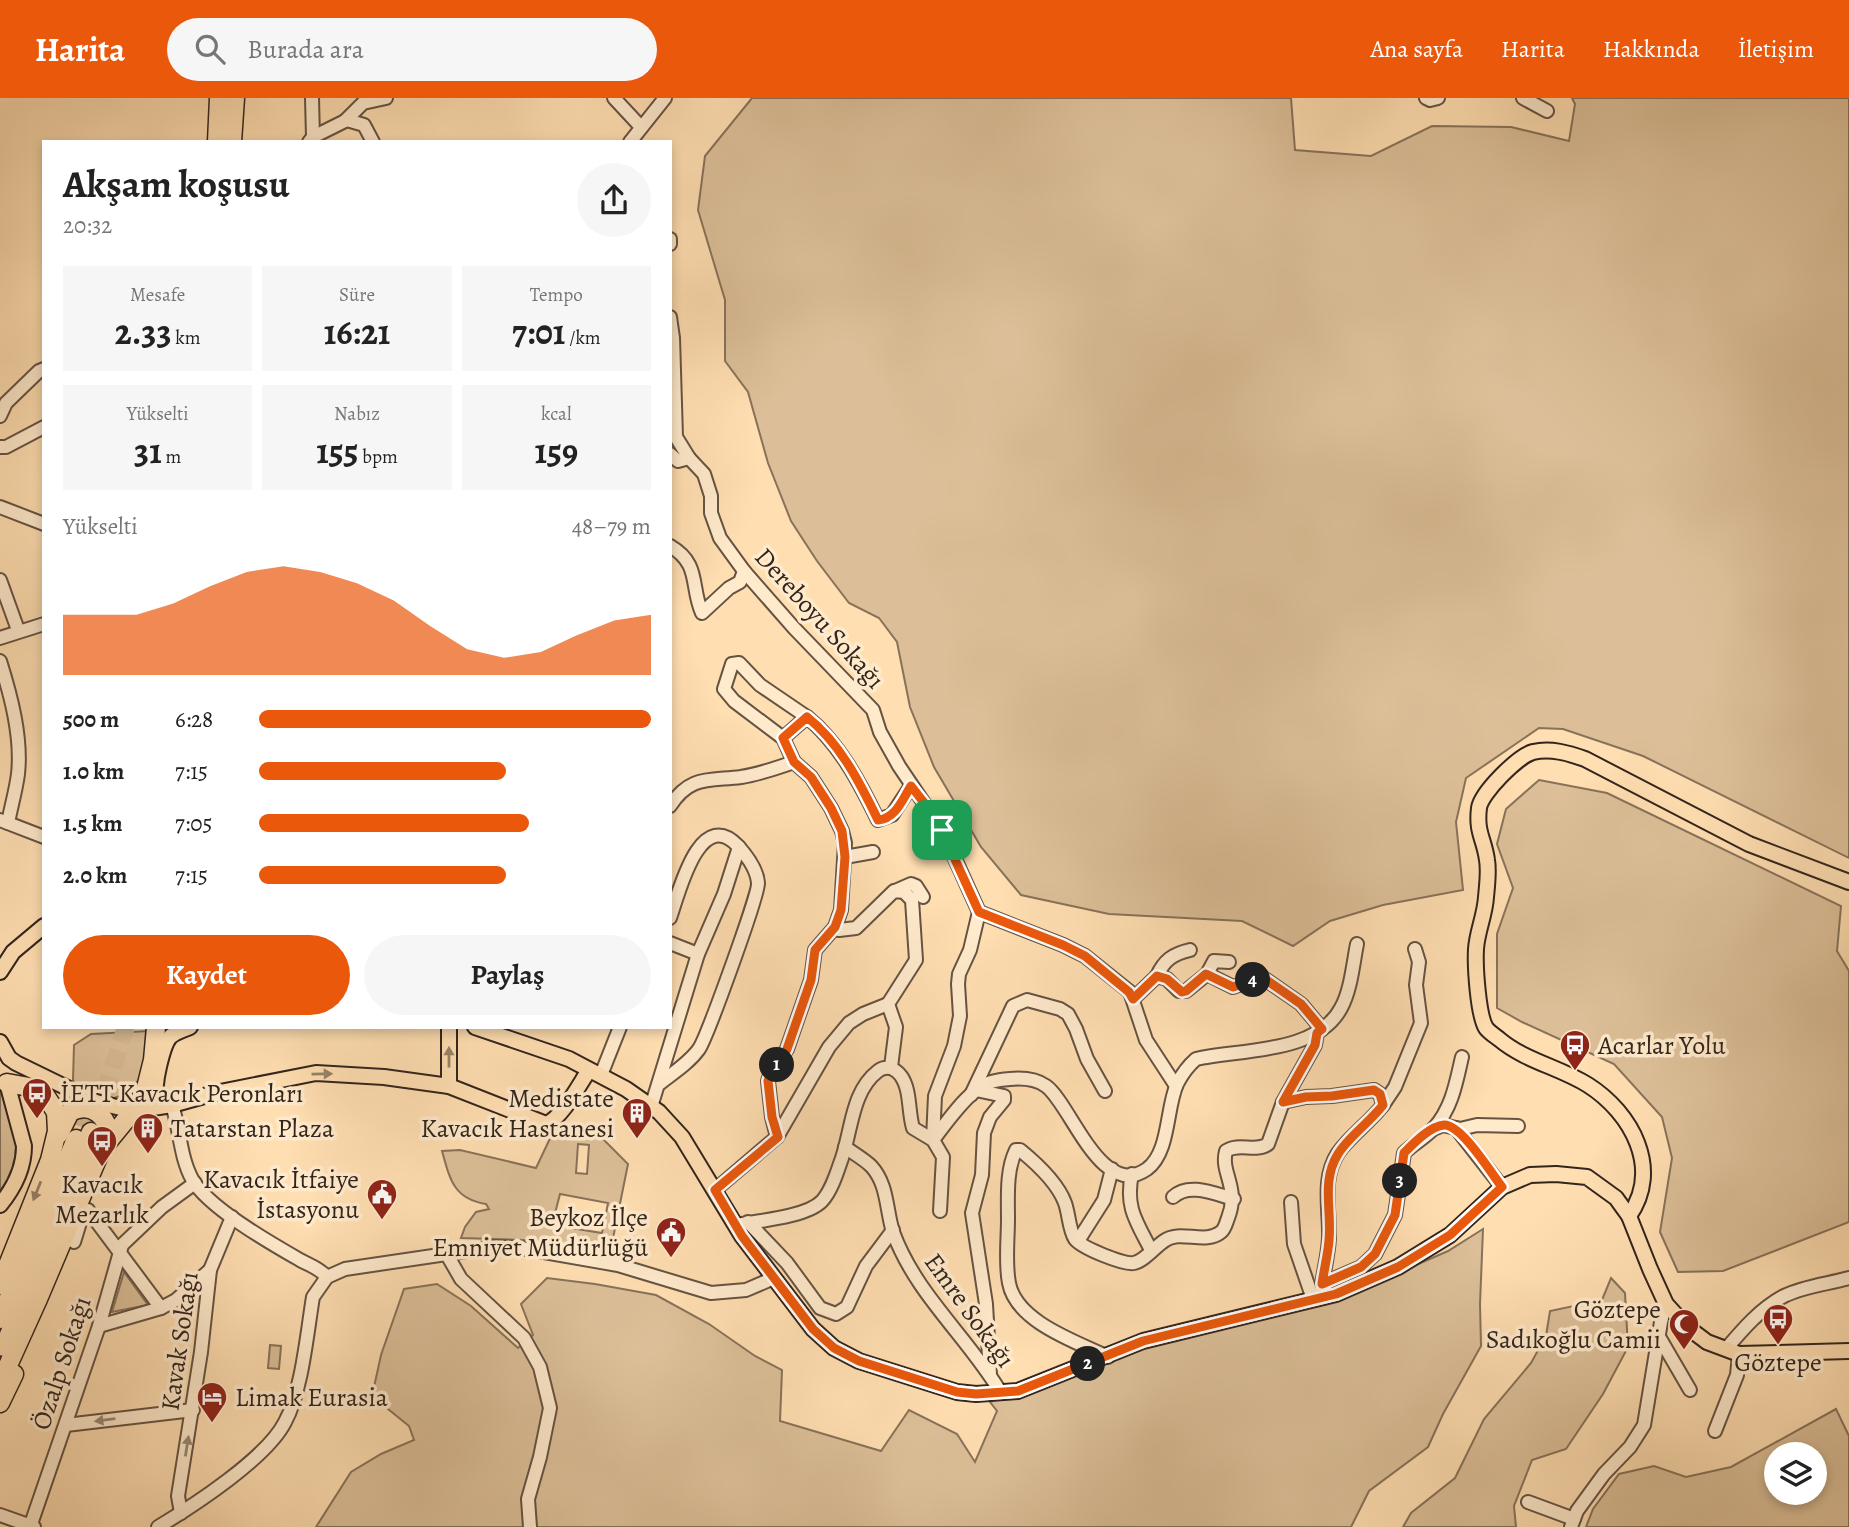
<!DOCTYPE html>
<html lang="tr">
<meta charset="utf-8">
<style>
:root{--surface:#fff;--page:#f6f6f6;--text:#222;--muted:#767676;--accent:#ea580c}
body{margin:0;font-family:Alegreya,serif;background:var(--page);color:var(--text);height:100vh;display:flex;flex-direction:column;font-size:26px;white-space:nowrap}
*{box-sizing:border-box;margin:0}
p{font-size:23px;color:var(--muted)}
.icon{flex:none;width:38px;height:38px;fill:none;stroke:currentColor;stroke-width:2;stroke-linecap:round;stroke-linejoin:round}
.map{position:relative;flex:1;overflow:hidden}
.drawer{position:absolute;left:42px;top:42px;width:630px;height:889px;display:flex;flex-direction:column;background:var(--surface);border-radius:0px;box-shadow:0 4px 10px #0003}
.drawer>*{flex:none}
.tools{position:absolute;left:1764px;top:1344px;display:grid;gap:14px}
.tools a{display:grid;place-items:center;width:63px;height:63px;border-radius:50%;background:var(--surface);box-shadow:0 4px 10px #0003;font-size:35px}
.pin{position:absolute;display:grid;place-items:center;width:60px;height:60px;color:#fff;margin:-30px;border-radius:14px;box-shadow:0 4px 10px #0006}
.km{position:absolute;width:35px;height:35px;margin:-18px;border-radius:50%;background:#222;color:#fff;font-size:19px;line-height:35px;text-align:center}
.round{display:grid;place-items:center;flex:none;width:74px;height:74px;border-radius:37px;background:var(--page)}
.overview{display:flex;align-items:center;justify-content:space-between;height:119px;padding:0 21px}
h1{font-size:38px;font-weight:700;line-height:52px}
.stats{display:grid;grid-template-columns:repeat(3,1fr);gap:10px;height:119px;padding:7px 21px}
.stats div{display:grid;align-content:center;border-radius:0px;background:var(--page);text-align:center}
.stats b{font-size:35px;font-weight:700}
.stats small{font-size:19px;font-weight:400}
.stats p{font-size:19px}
.chart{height:196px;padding:14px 21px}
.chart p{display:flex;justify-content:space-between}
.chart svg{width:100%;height:126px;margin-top:7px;fill:var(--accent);opacity:.7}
.button{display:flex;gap:14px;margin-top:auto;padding:14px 21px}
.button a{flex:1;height:80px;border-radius:42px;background:var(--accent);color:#fff;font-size:28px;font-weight:700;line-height:80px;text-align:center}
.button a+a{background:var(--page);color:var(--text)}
ul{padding:0 21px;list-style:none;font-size:23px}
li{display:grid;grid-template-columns:112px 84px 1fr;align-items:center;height:52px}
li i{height:18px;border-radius:9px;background:var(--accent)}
header{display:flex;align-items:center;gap:42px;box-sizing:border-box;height:98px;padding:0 35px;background:var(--accent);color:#fff}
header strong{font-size:33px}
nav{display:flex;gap:38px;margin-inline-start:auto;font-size:24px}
.search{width:490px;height:63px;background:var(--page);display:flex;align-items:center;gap:18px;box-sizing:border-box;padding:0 24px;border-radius:38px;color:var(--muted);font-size:26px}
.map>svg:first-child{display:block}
.green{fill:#dcbf98;stroke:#87725a;stroke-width:2;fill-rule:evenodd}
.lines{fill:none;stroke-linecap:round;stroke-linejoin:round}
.highway-tunnel{stroke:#d6b993;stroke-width:18;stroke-dasharray:18 9;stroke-linecap:butt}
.minor-casing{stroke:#655342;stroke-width:16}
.major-casing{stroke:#32251d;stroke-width:18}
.highway-casing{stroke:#32251d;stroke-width:21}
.minor{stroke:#ffeacc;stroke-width:12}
.major{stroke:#ffdeb1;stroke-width:14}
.highway{stroke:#ffdeb1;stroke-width:18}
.oneway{fill:#988267}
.oneway2{fill:#988874}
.route-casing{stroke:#fff;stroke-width:14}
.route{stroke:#ea580c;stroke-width:9}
.labels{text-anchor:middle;stroke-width:7;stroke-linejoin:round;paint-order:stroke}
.street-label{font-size:26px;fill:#32251d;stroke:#ffeacc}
.poi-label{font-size:26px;fill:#32251d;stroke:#ffeacc;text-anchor:start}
</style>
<header>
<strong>Harita</strong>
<div class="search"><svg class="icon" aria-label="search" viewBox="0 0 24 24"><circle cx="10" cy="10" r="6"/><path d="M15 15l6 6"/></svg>Burada ara</div>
<nav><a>Ana sayfa</a><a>Harita</a><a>Hakkında</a><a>İletişim</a></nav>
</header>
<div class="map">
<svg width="1849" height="1429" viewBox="0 0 1849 1429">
<rect width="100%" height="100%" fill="#ffdeb1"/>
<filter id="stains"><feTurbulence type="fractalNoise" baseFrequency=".00286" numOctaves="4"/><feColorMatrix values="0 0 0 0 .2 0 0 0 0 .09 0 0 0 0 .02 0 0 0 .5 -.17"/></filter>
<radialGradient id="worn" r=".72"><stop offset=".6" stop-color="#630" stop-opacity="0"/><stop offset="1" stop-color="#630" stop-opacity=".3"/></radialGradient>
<g class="green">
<polygon points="752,0 1291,0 1295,52 1371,58 1432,28 1511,29 1569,43 1575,6 1572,0 1849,0 1849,760 1643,658 1563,631 1539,630 1466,680 1456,724 1463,792 1383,807 1330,823 1293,848 1242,823 1109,816 1021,797 981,749 934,669 910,609 897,544 879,520 849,505 817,463 791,423 768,365 748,294 725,263 725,202 698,112 705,58"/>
<polygon points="1539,682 1607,695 1841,808 1837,853 1849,873 1849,1124 1723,1173 1678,1174 1660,1134 1672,1060 1662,1019 1614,966 1522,924 1497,910 1497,836 1513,790 1497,746 1506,711"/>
<polygon points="149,933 141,979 127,996 114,1000 100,998 77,989 73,982 74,947 91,936"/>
<path d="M5,992C13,1029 28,1061 0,1093V993Z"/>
<path d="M593,1031L628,1066L610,1155L523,1142L461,1140L465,1129L476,1114L489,1111L486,1106C454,1101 450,1082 442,1053L460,1052L536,1070L554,1032ZM578,1046L589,1047L587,1076L576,1075ZM560,1096L608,1105L602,1135L552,1127Z"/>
<polygon points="1483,1131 1480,1206 1481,1248 1443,1316 1428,1349 1369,1393 1351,1429 316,1429 351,1374 381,1356 414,1342 409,1328 372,1298 381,1257 404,1191 437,1186 471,1208 518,1250 533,1237 521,1206 547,1180 595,1186 656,1197 709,1226 755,1258 782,1272 780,1323 881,1353 909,1312 957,1336 975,1364 997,1313 990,1304 1083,1272 1148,1246 1375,1185 1448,1153"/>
<polygon points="124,1174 148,1207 112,1214"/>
<polygon points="1611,1180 1625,1195 1628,1249 1603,1296 1566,1351 1532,1362 1514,1408 1516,1429 1403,1429 1411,1415 1455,1380 1484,1321 1531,1265 1546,1238 1550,1213 1602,1202"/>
<polygon points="270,1247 281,1248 279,1271 268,1270"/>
<path d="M1836,1311L1849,1338V1429H1586L1593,1411L1619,1376L1654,1368L1686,1379L1731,1369ZM1776,1356H1815V1395H1776Z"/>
</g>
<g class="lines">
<g class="highway-tunnel">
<polyline points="96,1021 126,929"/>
<polyline points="82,1029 92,999"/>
</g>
<g class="minor-casing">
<g id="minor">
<polyline points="614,0 641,29"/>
<polyline points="1426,0 1430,2 1438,0"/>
<polyline points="1523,0 1547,13"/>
<polyline points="345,23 363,5 386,0"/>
<polyline points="313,39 347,22 364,27 373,44"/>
<polyline points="309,44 313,39 312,0"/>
<polyline points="630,44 665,0"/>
<polyline points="670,141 670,146"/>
<polyline points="670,219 673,240 676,339 689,360 704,376 711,398 711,415 720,440 744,473 794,530 873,612 880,634 899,668 942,732 979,814 1063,847 1085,858 1130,894 1146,942 1176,988"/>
<polyline points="0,318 6,305 39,273 44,271"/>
<polyline points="0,349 6,349 44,329"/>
<polyline points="670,356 678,363 689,360"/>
<polyline points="0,409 44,426"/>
<path d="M670,448C701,466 690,488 702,515L729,490L740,484L744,473"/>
<polyline points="0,482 18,532"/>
<polyline points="0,540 44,526"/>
<path d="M0,563C11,598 22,639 18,676C16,692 11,709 8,725"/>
<path d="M783,640L807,619C839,645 860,685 878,722L892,717L911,688"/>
<path d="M670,708C690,677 709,683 741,679C760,676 777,670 794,664"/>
<polyline points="0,722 44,739"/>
<polyline points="845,759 873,754"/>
<polyline points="895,793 911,786 916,788 923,799"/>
<polyline points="835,829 839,832 856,830 894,793 904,794 912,802 916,862 888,906 896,929 891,969"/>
<polyline points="670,845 698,856"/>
<polyline points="1207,876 1233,889 1262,879 1301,906 1322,931"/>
<path d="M1157,878C1164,862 1173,856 1190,852"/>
<polyline points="1133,901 1157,878 1167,881 1179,893 1186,893 1207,876 1214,863 1229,864"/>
<polyline points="601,977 620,929"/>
<path d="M659,986C673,975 689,965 699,951C707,939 759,796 758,785C757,771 747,758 738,748C699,707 678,798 670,820"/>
<polyline points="976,992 1004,998 1004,1002 990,1019 984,1035 982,1077 972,1115 986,1206 990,1276"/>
<polyline points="971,997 1013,908 1027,902 1060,911 1068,916 1076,931 1087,961 1105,993"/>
<path d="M1283,1004L1306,999L1332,998L1374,992L1380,996L1383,1007C1370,1024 1349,1039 1338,1055C1321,1081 1330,1112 1329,1140C1328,1160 1322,1180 1320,1200"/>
<path d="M172,1007C180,1031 180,1059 192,1081C207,1109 272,1146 300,1162C311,1168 319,1170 327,1179"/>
<polyline points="1383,1007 1395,989 1421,925 1416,887 1419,864 1415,851"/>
<polyline points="651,1009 698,856 724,796 739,749"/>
<polyline points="1456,1030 1502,1089"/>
<polyline points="1433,1031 1443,1027 1460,1031 1477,1027 1518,1028"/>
<polyline points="777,1039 772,1019 768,983 771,974 787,951 811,882 815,852 835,829 841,812 845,745 842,733 831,710 811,679 794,664 783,640 734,603 724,591 732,566 739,565 760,587 807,619"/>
<polyline points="933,1041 935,998 954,948 960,918 958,886 959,876 970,852 979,814"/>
<path d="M933,1042C946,1025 959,1006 975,993C985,984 997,982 1010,981C1021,980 1036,981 1046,988C1071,1006 1101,1103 1147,1071C1170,1054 1166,1010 1177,986C1182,976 1188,968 1196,961C1240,951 1317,956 1341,910C1351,892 1353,866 1357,846"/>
<path d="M845,1049C853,1055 864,1061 871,1068C888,1086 886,1112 893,1134C916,1197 968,1239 1001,1295"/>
<path d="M1132,1076C1125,1109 1136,1123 1151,1152"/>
<polyline points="715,1092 777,1039 829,949 849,925 863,916 888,906"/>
<path d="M1173,1099C1189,1084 1215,1096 1234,1101"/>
<polyline points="1291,1104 1294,1146 1313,1201"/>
<polyline points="748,1124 787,1165 820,1210 836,1216 847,1209 866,1168 893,1132"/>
<path d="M735,1127C757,1123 807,1119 822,1103C832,1092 837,1074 842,1060C852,1030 852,993 878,973C886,967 895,970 901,978C911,992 908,1014 913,1030L933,1042L943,1059L940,1113"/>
<polyline points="1078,1143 1104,1102 1112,1071"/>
<polyline points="74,1144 82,1118 88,1112 161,1210"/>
<polyline points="446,1155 461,1181 524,1240 540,1269 550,1310 540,1359 528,1401 530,1429"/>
<path d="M1322,1186L1361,1169L1375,1156L1395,1117L1404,1055C1413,1046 1425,1040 1434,1030C1452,1010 1456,985 1462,959"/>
<polyline points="99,1228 161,1210 176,1202 210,1172"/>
<polyline points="1658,1237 1690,1292"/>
<path d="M1726,1251C1743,1231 1760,1211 1784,1198C1804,1188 1828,1186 1849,1180"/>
<path d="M1108,1259C1077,1244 1016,1224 1009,1185C1005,1165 1008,1141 1008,1121C1008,1099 1006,1072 1016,1052H1020C1036,1065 1058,1086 1065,1105C1069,1116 1069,1132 1075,1141C1082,1150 1124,1167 1134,1165C1144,1163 1155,1149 1164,1143C1180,1131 1205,1147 1221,1134C1225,1131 1226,1125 1228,1120C1240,1089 1220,1075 1226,1053C1239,1044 1256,1055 1268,1046L1283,1004L1315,947L1317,935"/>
<polyline points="66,1327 193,1312"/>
<polyline points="1715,1333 1737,1277 1739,1256"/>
<polyline points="1528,1404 1574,1421"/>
<polyline points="181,1415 178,1398 201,1254 210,1172 232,1119"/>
<polyline points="0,1417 34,1429"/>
<polyline points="30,1429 99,1228 122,1147 162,1109 195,1085"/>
<path d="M158,1429C193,1408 267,1360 285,1324C302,1293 307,1235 313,1199L327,1179L345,1171L494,1149L521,1150L618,1167L711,1195L746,1192L774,1180"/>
<polyline points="1571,1429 1577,1413 1604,1376 1630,1349 1644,1327 1661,1224 1666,1206"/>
</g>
</g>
<g class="major-casing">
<g id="major">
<polyline points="0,874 13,854 44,828"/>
<polyline points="475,929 569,961 626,991 659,1014 682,1039 742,1138 813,1231 834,1250 859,1263 957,1294 976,1296 1018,1293 1143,1243 1336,1196 1398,1169 1450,1137 1502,1089 1530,1077 1556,1076 1587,1079 1616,1100 1629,1118 1650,1171 1666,1206 1687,1229 1707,1244 1739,1256 1849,1253"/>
<path d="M0,944L9,960L16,965L96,1004L133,1013L172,1007L215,995L316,975L384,979L449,988L546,1026C562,1020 579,987 589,972"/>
<polyline points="449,988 449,929"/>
<path d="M172,1007C166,1005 160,1004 157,999C152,990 163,947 170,939C175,934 183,932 190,929"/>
<path d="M0,1107C14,1090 24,1071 24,1048L7,985"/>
<path d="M1629,1118C1662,1071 1632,1015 1588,987C1559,969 1525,963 1499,941C1495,938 1489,934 1486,930C1478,917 1475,868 1476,851C1477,834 1485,817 1486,799C1487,788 1489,773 1487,762C1484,740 1476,735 1479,710C1481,695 1518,658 1533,654C1551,650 1568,655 1585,661L1749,746L1849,784"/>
</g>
</g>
<g class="highway-casing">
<g id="highway">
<polyline points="217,44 219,0"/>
<polyline points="232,44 235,0"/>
<path d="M59,1036L70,1014C91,1003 109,1018 109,1040"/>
<polyline points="0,1187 50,1062 57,1033 56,1014 45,997 29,989 7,985"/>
<polyline points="0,1221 76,1041"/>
<polyline points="4,1249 91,1034"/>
<polyline points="0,1285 38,1201 101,1052 133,1013 145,994 153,962 156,929"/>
<polyline points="0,1305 14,1276"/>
</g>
</g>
<use href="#minor" class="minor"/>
<use href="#major" class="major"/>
<use href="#highway" class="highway"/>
</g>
<defs><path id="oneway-solid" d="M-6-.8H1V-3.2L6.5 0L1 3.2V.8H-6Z" transform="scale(1.75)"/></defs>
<g class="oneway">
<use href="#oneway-solid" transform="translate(449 959) rotate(-90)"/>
<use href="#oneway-solid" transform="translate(322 976) rotate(-1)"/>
<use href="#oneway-solid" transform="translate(37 1093) rotate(112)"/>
</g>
<g class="oneway2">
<use href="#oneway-solid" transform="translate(105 1322) rotate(173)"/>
<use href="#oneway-solid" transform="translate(187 1348) rotate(-81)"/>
</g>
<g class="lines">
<g class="route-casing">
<path id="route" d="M807,619C840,645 860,685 878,722C896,721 903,700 911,688L936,720L979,814L1063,847L1085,858L1129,894L1133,901L1157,878L1167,881L1182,894L1186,893L1206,876L1233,889L1262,879L1301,906L1322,931L1317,935L1315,947L1283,1004L1306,999L1332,998L1374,992L1380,996L1383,1007C1370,1024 1348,1039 1338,1056C1321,1083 1332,1113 1329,1142C1328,1157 1324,1171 1322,1186L1361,1169L1375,1156L1395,1117L1404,1055C1413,1046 1430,1028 1444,1027C1461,1026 1491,1075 1502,1089L1450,1137L1398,1169L1336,1196L1143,1243L1018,1293L976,1296L957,1294L859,1263L834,1250L813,1231L742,1138L715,1092L778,1039L772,1019L768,983L771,974L780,964L787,951L811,882L815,852L835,829L841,812L845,759L842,733L831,710L811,679L794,664L783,640Z"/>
</g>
<use href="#route" class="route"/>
</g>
<defs>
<g id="bus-pin" transform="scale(1.575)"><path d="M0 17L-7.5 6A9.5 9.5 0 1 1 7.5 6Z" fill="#8f2418" stroke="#ffeacc"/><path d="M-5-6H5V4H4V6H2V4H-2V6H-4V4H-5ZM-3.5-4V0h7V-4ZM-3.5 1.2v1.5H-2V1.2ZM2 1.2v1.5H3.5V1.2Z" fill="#fff"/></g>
<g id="building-pin" transform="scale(1.575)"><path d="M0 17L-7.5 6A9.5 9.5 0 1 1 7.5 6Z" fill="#8f2418" stroke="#ffeacc"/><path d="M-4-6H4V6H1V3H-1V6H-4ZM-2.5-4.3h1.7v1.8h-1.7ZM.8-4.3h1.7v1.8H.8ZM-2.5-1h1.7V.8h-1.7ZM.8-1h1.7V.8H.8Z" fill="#fff"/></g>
<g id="civic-pin" transform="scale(1.575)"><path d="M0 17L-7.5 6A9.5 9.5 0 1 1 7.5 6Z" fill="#8f2418" stroke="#ffeacc"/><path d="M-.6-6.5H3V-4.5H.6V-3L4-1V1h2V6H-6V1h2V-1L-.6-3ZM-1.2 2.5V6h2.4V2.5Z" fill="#fff"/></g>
<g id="mosque-pin" transform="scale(1.575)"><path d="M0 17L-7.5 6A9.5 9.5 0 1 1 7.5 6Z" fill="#8f2418" stroke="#ffeacc"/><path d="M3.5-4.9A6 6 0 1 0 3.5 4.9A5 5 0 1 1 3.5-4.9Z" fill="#fff"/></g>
<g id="hotel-pin" transform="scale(1.575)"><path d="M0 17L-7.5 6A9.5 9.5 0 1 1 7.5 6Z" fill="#8f2418" stroke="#ffeacc"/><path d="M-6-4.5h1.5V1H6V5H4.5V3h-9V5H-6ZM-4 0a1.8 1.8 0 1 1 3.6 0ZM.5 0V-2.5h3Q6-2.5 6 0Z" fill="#fff"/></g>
</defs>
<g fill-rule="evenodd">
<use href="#bus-pin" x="1575" y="947"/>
<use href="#bus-pin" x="37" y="995"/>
<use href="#building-pin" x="637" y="1015"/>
<use href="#building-pin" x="148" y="1030"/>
<use href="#bus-pin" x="102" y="1043"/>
<use href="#civic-pin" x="382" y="1096"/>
<use href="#civic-pin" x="671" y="1134"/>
<use href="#bus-pin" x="1778" y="1221"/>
<use href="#mosque-pin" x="1684" y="1226"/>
<use href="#hotel-pin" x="212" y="1299"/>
</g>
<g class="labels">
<g class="street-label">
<text transform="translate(820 520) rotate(48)" y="9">Dereboyu Sokağı</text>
<text transform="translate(970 1212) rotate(54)" y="9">Emre Sokağı</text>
<text transform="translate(179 1243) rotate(-82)" y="9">Kavak Sokağı</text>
<text transform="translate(61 1265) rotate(-72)" y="9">Özalp Sokağı</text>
</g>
<g class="poi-label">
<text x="1598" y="956">Acarlar Yolu</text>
<text x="60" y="1004">İETT Kavacık Peronları</text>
<text x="614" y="1009" text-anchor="end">Medistate<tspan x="614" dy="30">Kavacık Hastanesi</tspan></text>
<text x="171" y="1039">Tatarstan Plaza</text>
<text x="359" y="1090" text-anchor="end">Kavacık İtfaiye<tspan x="359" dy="30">İstasyonu</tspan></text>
<text x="102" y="1095" text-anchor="middle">Kavacık<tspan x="102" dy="30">Mezarlık</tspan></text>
<text x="648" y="1128" text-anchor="end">Beykoz İlçe<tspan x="648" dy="30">Emniyet Müdürlüğü</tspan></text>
<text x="1661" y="1220" text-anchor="end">Göztepe<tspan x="1661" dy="30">Sadıkoğlu Camii</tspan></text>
<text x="1778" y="1273" text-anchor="middle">Göztepe</text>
<text x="235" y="1308">Limak Eurasia</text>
</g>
</g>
<rect width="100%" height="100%" filter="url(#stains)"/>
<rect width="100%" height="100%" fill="url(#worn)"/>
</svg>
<div class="tools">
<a><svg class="icon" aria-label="layers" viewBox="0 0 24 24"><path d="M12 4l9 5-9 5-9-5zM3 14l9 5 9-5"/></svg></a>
</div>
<div class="pin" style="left:942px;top:732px;background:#1e9e55"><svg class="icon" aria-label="arrive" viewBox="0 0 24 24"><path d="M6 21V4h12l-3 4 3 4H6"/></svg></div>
<b class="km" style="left:777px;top:967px">1</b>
<b class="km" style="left:1088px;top:1266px">2</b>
<b class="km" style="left:1400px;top:1083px">3</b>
<b class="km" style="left:1253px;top:882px">4</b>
<section class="drawer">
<div class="overview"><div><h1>Akşam koşusu</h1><p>20:32</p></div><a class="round"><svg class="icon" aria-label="share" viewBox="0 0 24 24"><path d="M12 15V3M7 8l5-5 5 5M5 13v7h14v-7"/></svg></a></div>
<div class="stats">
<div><p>Mesafe</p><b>2.33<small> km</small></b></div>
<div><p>Süre</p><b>16:21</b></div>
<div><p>Tempo</p><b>7:01<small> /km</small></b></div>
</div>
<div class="stats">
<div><p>Yükselti</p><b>31<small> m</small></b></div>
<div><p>Nabız</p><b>155<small> bpm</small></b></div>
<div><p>kcal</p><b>159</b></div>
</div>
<div class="chart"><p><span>Yükselti</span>48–79 m</p>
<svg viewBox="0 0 160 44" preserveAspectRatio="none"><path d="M0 44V23L10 23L20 23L30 19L40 13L50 8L60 6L70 8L80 12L90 18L100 27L110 35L120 38L130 36L140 30L150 25L160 23V44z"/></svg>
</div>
<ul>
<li><b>500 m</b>6:28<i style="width:100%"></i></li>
<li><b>1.0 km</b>7:15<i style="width:63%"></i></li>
<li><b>1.5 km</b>7:05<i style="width:69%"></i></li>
<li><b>2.0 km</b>7:15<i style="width:63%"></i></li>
</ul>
<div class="button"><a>Kaydet</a><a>Paylaş</a></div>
</section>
</div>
